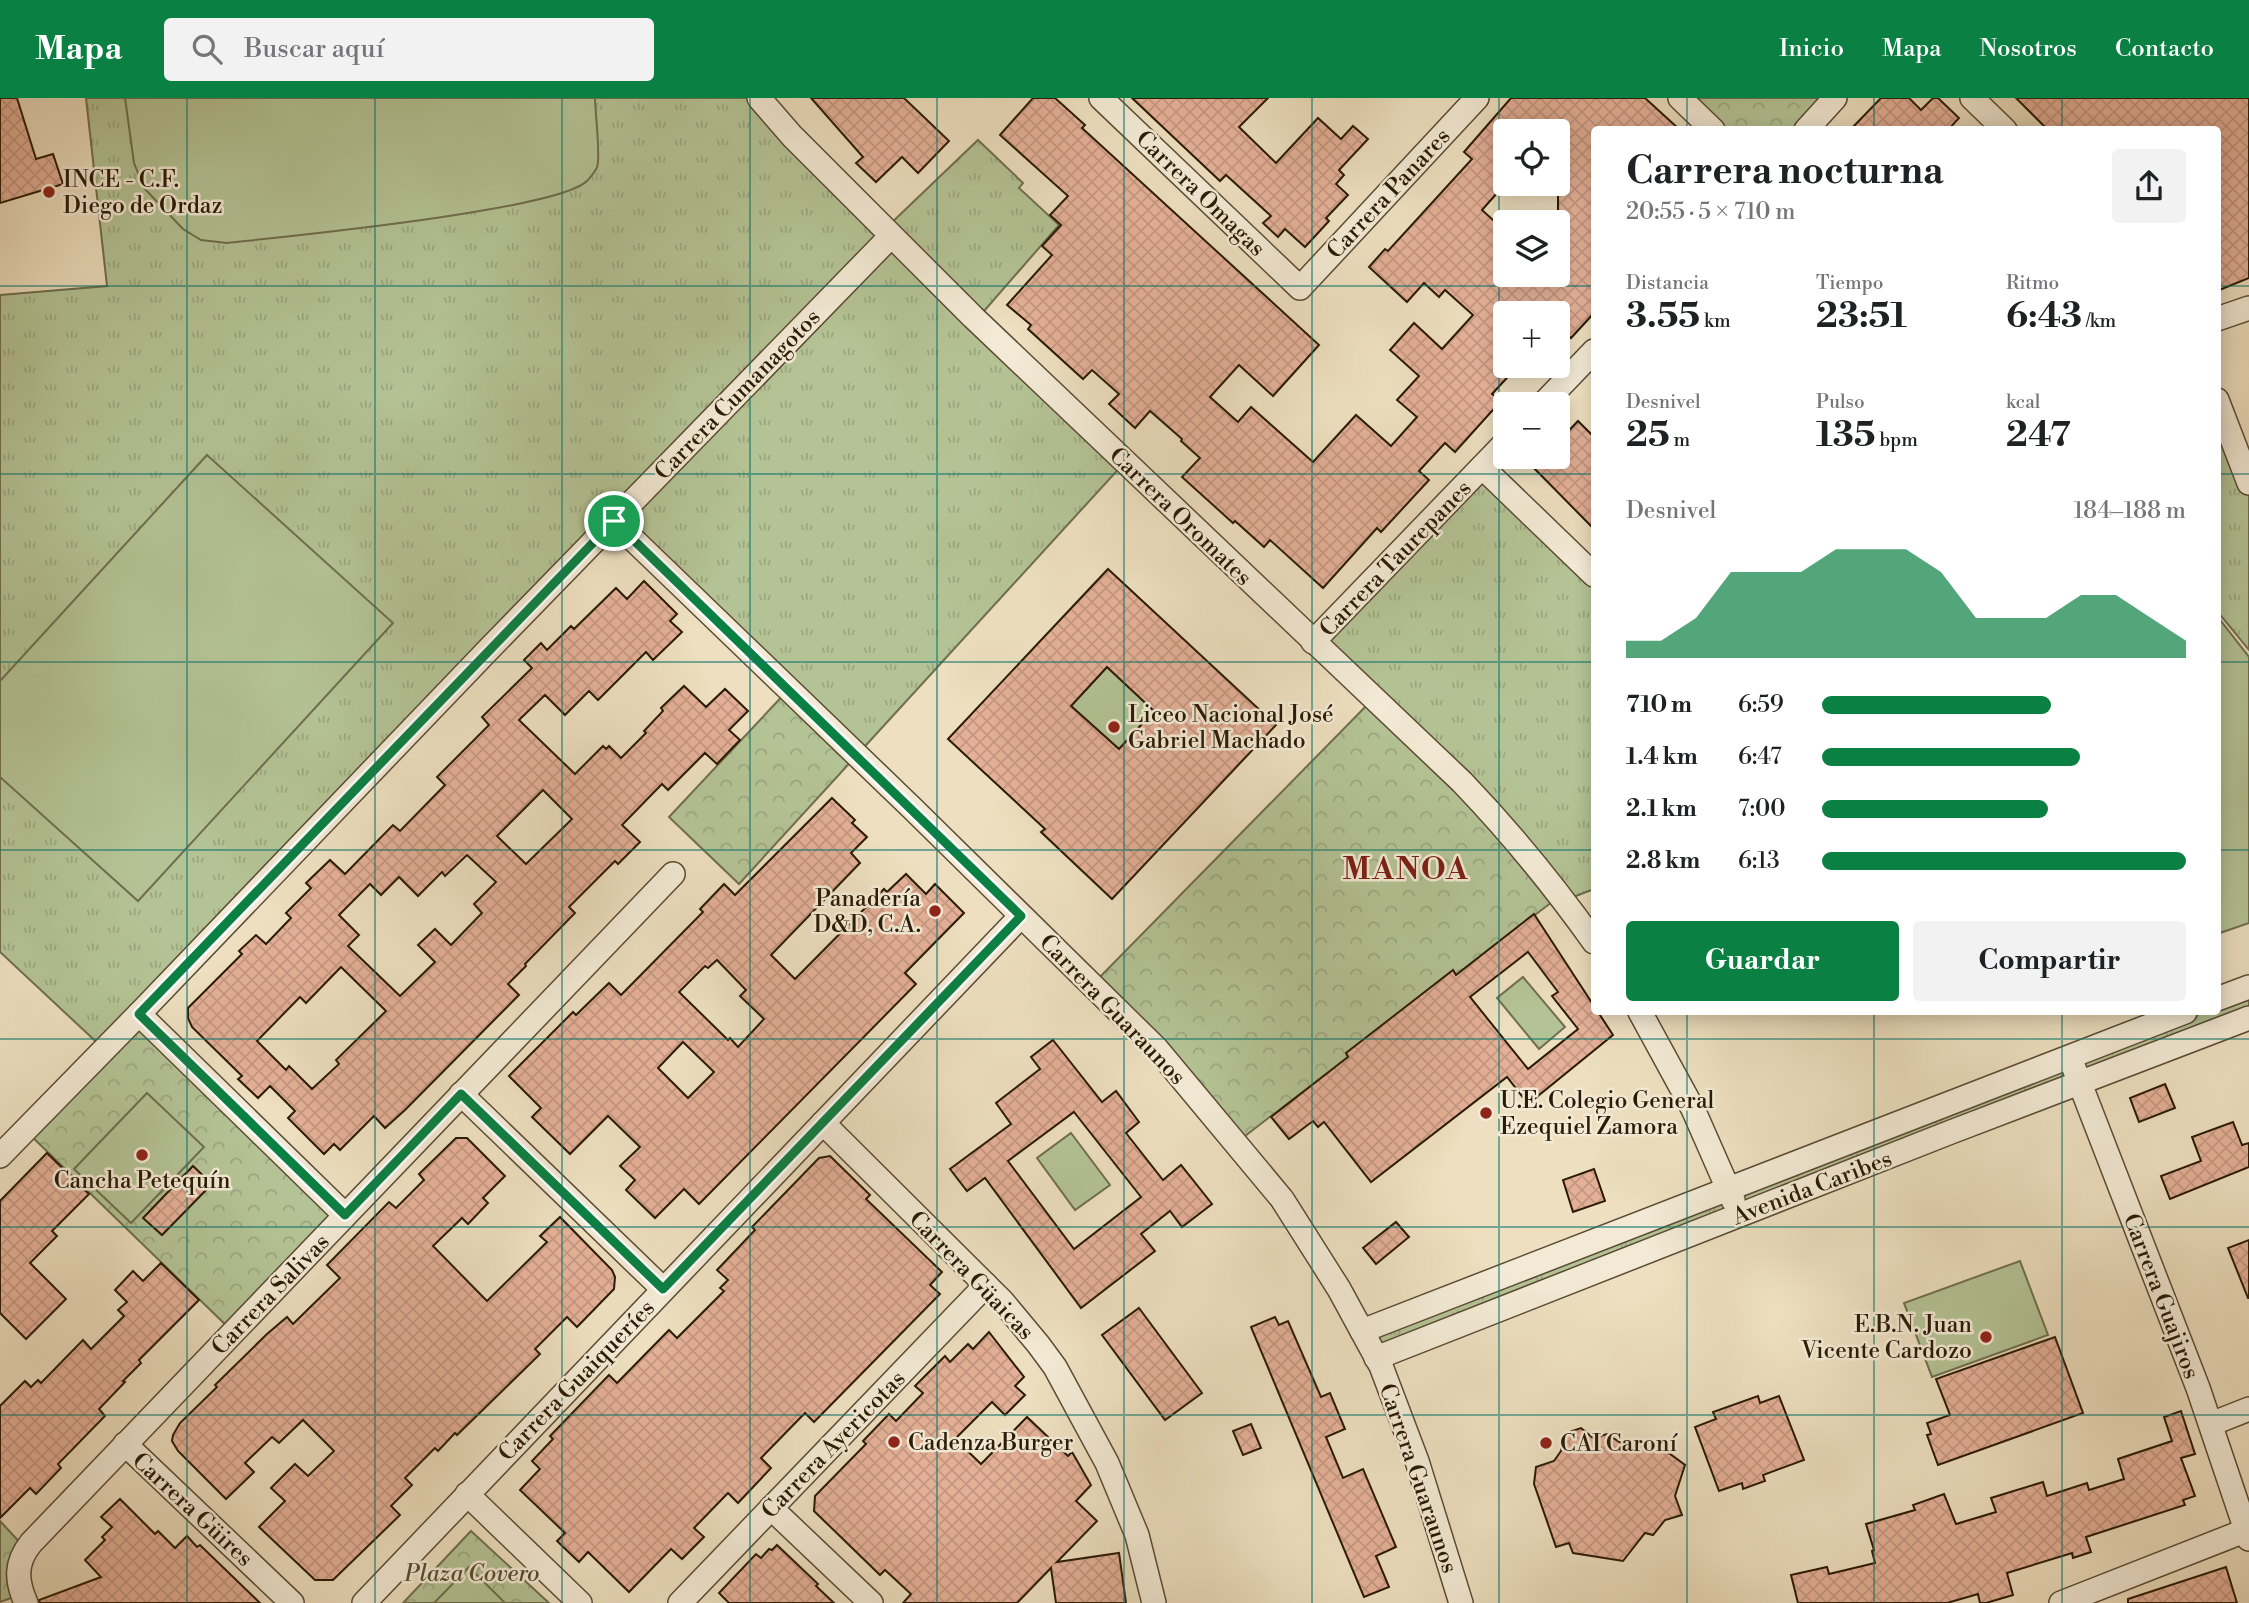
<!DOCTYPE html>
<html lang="es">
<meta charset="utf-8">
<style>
:root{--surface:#fff;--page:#f2f2f2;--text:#202124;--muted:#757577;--accent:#0b8043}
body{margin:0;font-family:"Libre Bodoni",serif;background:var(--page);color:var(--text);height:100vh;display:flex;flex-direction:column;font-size:26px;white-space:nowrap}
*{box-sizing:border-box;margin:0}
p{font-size:23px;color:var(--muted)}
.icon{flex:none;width:38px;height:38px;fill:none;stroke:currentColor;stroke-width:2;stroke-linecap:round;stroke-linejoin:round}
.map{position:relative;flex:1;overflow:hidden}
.drawer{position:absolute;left:1591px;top:28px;width:630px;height:889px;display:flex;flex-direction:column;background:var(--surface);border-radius:7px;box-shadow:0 4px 18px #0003}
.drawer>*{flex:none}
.controls{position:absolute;left:1493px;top:21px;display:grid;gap:14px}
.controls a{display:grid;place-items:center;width:77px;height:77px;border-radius:7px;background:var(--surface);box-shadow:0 4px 18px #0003;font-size:35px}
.pin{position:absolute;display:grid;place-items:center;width:60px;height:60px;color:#fff;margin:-30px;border:4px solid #fff;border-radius:50%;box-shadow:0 2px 7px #0007}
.round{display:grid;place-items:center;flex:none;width:74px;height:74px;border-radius:7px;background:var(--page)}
.headline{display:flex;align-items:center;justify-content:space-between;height:119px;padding:0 35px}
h1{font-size:38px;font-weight:700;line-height:52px}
.stats{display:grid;grid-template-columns:repeat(3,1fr);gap:10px;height:119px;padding:7px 35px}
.stats div{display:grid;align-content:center}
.stats b{font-size:35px;font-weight:700}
.stats small{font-size:19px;font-weight:400}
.stats p{font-size:19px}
.chart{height:196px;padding:14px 35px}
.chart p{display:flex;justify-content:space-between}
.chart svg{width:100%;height:126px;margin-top:7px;fill:var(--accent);opacity:.7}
.primary-button{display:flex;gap:14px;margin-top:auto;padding:14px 35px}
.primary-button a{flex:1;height:80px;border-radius:7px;background:var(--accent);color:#fff;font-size:28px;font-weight:700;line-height:80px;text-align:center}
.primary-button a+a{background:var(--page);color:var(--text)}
ul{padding:0 35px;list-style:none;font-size:23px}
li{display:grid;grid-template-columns:112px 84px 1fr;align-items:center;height:52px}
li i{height:18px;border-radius:9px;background:var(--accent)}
header{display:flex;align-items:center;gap:42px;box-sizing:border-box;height:98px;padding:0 35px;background:var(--accent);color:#fff}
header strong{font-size:33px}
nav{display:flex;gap:38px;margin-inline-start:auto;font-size:24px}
.search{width:490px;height:63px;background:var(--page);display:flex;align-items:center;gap:18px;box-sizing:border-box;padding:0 24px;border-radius:7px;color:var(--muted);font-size:26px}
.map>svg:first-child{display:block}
.grass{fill:url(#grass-tufts);stroke:#6f6e4e;stroke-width:2}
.park{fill:url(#park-crowns);stroke:#6f6e4e;stroke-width:2}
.garden{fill:#b4c395;stroke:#6f6e4e;stroke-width:2}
.building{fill:url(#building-cross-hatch);stroke:#2a1a06;stroke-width:2;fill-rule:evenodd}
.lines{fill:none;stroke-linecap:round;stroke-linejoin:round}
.minor-casing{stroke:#5b4b34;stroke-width:26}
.minor{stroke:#f3ead5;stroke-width:23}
.route-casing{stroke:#fff;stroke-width:14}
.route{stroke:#0b8043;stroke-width:9}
.grid{fill:none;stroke:#0f766e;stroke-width:2;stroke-opacity:0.55}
.poi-dot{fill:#8f2418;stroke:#f3ead5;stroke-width:2.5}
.labels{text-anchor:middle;stroke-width:5;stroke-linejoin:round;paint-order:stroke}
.poi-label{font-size:23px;fill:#2a1a06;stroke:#f3ead5;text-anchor:start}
.street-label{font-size:23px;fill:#2a1a06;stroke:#f3ead5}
.park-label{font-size:23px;font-style:italic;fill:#534d31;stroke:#f3ead5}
.district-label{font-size:30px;font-weight:bold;letter-spacing:2px;fill:#7a1f14;stroke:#f3ead5}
</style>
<header>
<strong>Mapa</strong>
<div class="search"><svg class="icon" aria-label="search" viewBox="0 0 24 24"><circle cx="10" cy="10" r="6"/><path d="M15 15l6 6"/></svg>Buscar aquí</div>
<nav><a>Inicio</a><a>Mapa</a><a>Nosotros</a><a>Contacto</a></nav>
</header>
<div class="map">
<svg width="2249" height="1505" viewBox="0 0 2249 1505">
<defs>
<pattern id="grass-tufts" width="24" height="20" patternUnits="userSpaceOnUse" patternTransform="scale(1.75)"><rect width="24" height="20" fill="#b4c395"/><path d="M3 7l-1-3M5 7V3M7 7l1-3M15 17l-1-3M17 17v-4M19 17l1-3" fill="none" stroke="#9ba77f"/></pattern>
<pattern id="park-crowns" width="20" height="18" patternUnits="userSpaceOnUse" patternTransform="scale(1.75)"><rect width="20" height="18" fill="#b4c395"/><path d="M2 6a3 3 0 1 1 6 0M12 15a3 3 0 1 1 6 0" fill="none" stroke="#9ba77f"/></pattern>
<pattern id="building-cross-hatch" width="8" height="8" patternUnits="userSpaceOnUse" patternTransform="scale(1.75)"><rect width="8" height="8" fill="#e4b097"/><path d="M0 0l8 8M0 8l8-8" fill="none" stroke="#c49781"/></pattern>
</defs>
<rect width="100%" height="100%" fill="#eddfbf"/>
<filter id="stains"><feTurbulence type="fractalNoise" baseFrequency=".00286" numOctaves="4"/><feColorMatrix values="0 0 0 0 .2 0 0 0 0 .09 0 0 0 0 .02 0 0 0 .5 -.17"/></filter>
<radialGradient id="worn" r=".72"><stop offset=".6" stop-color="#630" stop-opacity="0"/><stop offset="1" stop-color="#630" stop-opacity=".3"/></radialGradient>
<g class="grass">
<polygon points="86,0 759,0 1125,364 857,657 614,423 105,952 0,854 0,197 107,188"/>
<polygon points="978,42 1023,85 1019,90 1059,127 978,220 886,130"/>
<polygon points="2217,302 2249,385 2249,552 2217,513"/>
<polygon points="1482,369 1594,477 1594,791 1563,803 1313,544"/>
<polygon points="2249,889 2249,920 1376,1260 1362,1233 2185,914 2217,914 2217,901"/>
</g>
<g class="park">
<polygon points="1680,0 1835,0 1806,32 1713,31"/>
<polygon points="789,591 857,657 739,786 669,719"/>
<polygon points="1373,601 1560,798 1456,877 1453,873 1346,955 1348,959 1236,1045 1092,887"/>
<polygon points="139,916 345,1117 233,1234 25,1032"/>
<polygon points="0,1423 26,1451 22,1496 0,1504"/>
<polygon points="471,1433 549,1505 403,1505"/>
</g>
<g class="garden">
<path d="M125,0H595C595,13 601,60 597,69C596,73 591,78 588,82C563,112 281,139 227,145L201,142L183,131L144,90L134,65Z"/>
<polygon points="207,357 393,525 138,803 0,679 0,583"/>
<polygon points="2217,518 2249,559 2249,825 2217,836"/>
<polygon points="1107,569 1154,613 1119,651 1071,608"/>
<polygon points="1523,879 1565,929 1539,951 1497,900"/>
<polygon points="147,995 204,1049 131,1125 74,1071"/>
<polygon points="1071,1035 1110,1087 1075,1112 1037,1060"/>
<polygon points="2020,1163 2048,1237 1932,1279 1904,1205"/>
<polygon points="469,1469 505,1505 434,1505"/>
</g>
<g class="building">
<polygon points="0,0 17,0 36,61 53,56 63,86 0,105"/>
<polygon points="811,0 904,0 949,43 918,75 902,59 876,84 856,65 863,59"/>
<path d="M1033,0H1055L1085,27L1082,30L1319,247L1273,298L1239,267L1210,299L1238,324L1251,309L1313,364L1356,317L1391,348L1417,319L1397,302L1419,278L1390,252L1414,225L1442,251L1473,217L1445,192L1439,199L1424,185L1407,204L1369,169L1385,151L1388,153L1472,61L1464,54L1511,0H1645L1680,32H1594V215L1571,240L1558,228V215H1505V268H1518L1492,296L1501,303L1455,354L1445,345L1419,373L1429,382L1381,434L1377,430L1323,490L1270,442L1264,449L1235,423L1233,425L1182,379L1200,360L1181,343L1182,341L1150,313L1135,330L1109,306L1119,296L1092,272L1083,281L1028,231L1031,227L1007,207L1052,157L1042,148L1061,127L1050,117L1068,98L1000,37ZM1505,33H1558V177H1505V150L1496,142L1505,133L1482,112L1505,86Z"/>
<polygon points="1132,0 1268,0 1239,29 1276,65 1318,20 1341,41 1353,28 1368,41 1339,72 1344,77 1336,86 1348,97 1326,120 1329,123 1305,149 1285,131 1278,139 1263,125 1271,118 1226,77 1220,83"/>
<polygon points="1881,0 1909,0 1921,12 1933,0 1938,0 1959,20 1948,32 1850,32"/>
<polygon points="2016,0 2249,0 2249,180 2217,193 2217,32 2048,32"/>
<polygon points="1578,323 1594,339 1594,431 1523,359 1558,359 1558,344"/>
<path d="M1108,471L1276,627L1112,801L1041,734L1045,731L948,641ZM1107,569L1154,613L1119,651L1071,608Z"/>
<path d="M644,483L677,516L670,523L682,534L653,562L646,554L598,602L589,593L565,617L545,597L519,622L575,676L603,648L606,651L609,648L621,660L646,635L644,633L663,613L661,610L684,588L706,609L725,591L748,613L729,632L740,642L717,666L705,655L668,692L662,686L622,727L640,744L618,766L615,763L569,809L575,815L525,866L526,868L508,886L519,897L405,1012L385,1030L374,1018L340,1052L334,1046L324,1056L288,1020L295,1013L270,988L258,1000L238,981L242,978L192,929L188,920V910L242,856L239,853L256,837L266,846L291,820L286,815L311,790L306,785L330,762L345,776L393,727L400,733L445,687L437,679L489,627L482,619L532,570L524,562L541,545L547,552L571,528L574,531L616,490L627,501ZM543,692L572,721L526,766L497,738ZM467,757L496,784L474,806L482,815L451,847L435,831L418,847L435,864L400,898L348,848L359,837L339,817L370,786L381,797L399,779L418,798L442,774L445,778ZM341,869L386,913L336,962L339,966L312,991L289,968L286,972L257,943L300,899L306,905Z"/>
<path d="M832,700L855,722L852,725L867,739L851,755L860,765L771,857L795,881L884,791L887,794L906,776L926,796L935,786L964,815L905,875L916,886L699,1106L684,1091L655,1120L626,1092L635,1082L620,1068L640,1049L608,1018L570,1056L532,1019L541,1010L509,978L573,914L576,917L609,885L621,897L703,814L700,811L724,786L735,797ZM717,862L746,892L740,898L764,921L738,949L730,940L728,942L679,894L705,868L708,870ZM683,944L714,974L688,1000L658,970Z"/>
<path d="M1534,816L1594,908V914H1598L1613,937L1528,1006L1507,979L1371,1084L1324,1024L1318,1029L1313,1023L1289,1041L1271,1019L1348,959L1346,955L1453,872L1456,877ZM1528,854L1558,894L1552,898L1578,931L1528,971L1470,899Z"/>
<path d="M1053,942L1102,1004L1116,993L1139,1024L1126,1035L1163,1082L1181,1067L1212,1106L1182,1129L1170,1113L1141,1136L1155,1153L1081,1210L985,1080L967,1093L950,1071L1011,1026L996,1005L1040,971L1031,959ZM1074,1014L1141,1099L1074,1151L1008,1063Z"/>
<polygon points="2165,986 2175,1010 2139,1024 2130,1000"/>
<polygon points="2233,1024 2242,1047 2249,1045 2249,1069 2170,1101 2161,1078 2201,1063 2192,1039"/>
<polygon points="456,1040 467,1040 505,1078 483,1100 488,1105 468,1126 462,1120 433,1148 487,1203 547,1144 540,1138 560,1119 612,1172 615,1179 614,1191 577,1229 567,1219 535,1251 540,1256 457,1337 455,1335 438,1353 435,1350 405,1380 412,1387 391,1408 400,1417 333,1482 315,1482 259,1429 285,1403 271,1390 295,1366 308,1378 334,1353 303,1322 279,1345 272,1339 245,1365 254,1374 226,1401 178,1353 172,1343 173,1337 180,1325 217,1289 215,1287 267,1236 287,1219 293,1226 340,1180 327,1167 389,1104 396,1110 424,1082 419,1076"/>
<polygon points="47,1055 89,1096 52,1133 57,1138 30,1165 66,1201 26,1241 0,1215 0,1103"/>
<polygon points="830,1058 870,1097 866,1101 942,1174 930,1187 940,1196 814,1324 805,1315 761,1360 771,1370 738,1405 728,1395 694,1430 704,1439 682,1461 671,1451 629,1494 588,1454 579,1464 557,1443 565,1435 520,1392 540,1371 532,1363 553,1341 550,1338 609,1277 617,1285 669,1232 677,1240 724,1193 720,1190 728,1182 717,1172 755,1132 752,1129 819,1060"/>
<polygon points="193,1068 212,1086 162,1137 143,1120"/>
<polygon points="1594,1071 1605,1103 1573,1114 1563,1082"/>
<polygon points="1396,1124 1409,1139 1376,1166 1363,1150"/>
<polygon points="2249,1142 2249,1200 2248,1200 2228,1150"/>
<polygon points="161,1165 199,1202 139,1262 141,1265 123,1283 125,1284 99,1311 105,1318 58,1366 61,1370 36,1396 30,1390 0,1420 0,1308 25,1283 31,1289 38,1282 41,1285 83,1242 91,1251 124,1218 118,1212 127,1204 115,1192 133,1173 143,1183"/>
<polygon points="1139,1210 1202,1295 1165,1322 1102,1237"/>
<polygon points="1275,1219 1279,1227 1288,1223 1321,1299 1330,1295 1345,1331 1326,1339 1343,1380 1363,1371 1396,1449 1376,1458 1389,1489 1364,1499 1251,1229"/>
<polygon points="989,1234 1024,1279 1015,1288 1025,1297 1005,1317 992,1304 955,1341 981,1366 1027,1319 1068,1358 1072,1354 1091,1387 1076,1403 1097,1423 1057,1464 1119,1455 1126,1505 1056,1505 1051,1470 1017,1505 903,1505 911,1496 885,1472 880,1477 814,1413 815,1398 866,1346 863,1343 889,1316 896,1323 923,1295 915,1288 945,1258 950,1264 968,1246 973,1251"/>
<polygon points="2055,1239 2083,1315 1938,1367 1927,1337 1931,1336 1927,1325 1950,1317 1936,1281"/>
<polygon points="1758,1298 1760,1305 1779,1298 1804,1362 1763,1377 1765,1383 1743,1391 1742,1385 1719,1393 1695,1329 1716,1321 1713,1314"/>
<polygon points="2181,1313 2195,1356 2181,1360 2195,1398 2183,1402 2185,1407 2086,1439 2091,1454 2073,1460 2072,1455 2007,1475 2013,1497 1986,1505 1980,1505 1978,1496 1947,1505 1798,1505 1791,1477 1827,1469 1829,1476 1875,1465 1872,1453 1874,1452 1866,1426 1915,1412 1913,1407 1944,1396 1956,1426 1996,1414 1991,1400 2043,1384 2047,1398 2087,1385 2089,1392 2124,1381 2118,1361 2172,1343 2164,1319"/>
<polygon points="1251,1326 1261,1350 1243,1357 1233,1333"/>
<polygon points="1581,1330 1593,1340 1607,1336 1621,1345 1635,1348 1651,1342 1685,1367 1675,1398 1682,1417 1665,1422 1653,1437 1645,1435 1623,1463 1573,1455 1569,1445 1556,1449 1534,1386 1536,1369 1554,1363 1561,1353 1563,1336"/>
<polygon points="120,1401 155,1436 158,1433 175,1450 187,1438 197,1449 200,1447 260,1505 40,1505 39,1502 101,1479 85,1462 105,1442 102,1439 112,1429 101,1419"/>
<polygon points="777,1447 818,1486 816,1488 834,1505 729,1505 719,1495 756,1456 761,1460 769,1451 772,1452"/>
<polygon points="2226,1469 2237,1505 2128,1505 2128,1501"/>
</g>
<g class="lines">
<g class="minor-casing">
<g id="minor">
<path d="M759,0L792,38L973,219L1462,684C1510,734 1554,788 1594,844"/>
<polyline points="1101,0 1300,190 1477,0"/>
<polyline points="1680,0 1713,32"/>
<polyline points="1972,0 2005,32"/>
<polyline points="1806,32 1835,0"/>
<polyline points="2217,221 2249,210"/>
<polyline points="2217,302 2249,385"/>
<polyline points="1543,306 1594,253"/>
<polyline points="1482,369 1594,477"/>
<polyline points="614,423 913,711 1157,951 1282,1101 1339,1191 1381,1268 1417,1363 1461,1505"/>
<polyline points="1313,544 1505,345"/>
<polyline points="2217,901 2249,889"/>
<polyline points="1640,914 1693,1011 1733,1102"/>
<polyline points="139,916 345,1117"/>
<polyline points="2074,970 2198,1290 2249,1441"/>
<polyline points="461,996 663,1191"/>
<polyline points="823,1025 1003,1204 1038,1246 1055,1269 1107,1365 1137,1437 1154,1505"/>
<polyline points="0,1058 139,916 490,550 891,138"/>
<polyline points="1362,1233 2185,914"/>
<polyline points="1376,1260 1951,1034 2249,920"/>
<polyline points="2211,1326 2249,1311"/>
<polyline points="125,1346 292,1505"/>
<polyline points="467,1396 580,1505"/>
<polyline points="771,1410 871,1505"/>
<path d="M26,1505C16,1482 15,1465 31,1445L673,776"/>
<polyline points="364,1505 1021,818"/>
<polyline points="680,1505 986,1187"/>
<polyline points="2061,1505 2247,1432"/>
</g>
</g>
<use href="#minor" class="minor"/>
</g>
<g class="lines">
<g class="route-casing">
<polygon id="route" points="614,423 1021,818 663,1191 461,996 345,1117 139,916"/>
</g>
<use href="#route" class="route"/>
</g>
<path class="grid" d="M187,0V1505M375,0V1505M562,0V1505M750,0V1505M937,0V1505M1124,0V1505M1312,0V1505M1499,0V1505M1687,0V32M1874,0V32M2062,0V32M0,188H1594M2217,188H2249M0,376H1594M2217,376H2249M0,564H1594M2217,564H2249M0,752H1594M2217,752H2249M1687,914V1505M1874,914V1505M2062,914V1505M0,941H2249M0,1129H2249M0,1317H2249"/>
<g class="poi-dot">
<circle cx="49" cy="94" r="7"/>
<circle cx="1114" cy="629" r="7"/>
<circle cx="935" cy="813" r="7"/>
<circle cx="1486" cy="1015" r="7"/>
<circle cx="142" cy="1057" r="7"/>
<circle cx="1986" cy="1239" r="7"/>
<circle cx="894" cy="1344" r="7"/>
<circle cx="1546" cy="1345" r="7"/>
</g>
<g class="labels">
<g class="poi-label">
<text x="63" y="89">INCE - C.F.<tspan x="63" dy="26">Diego de Ordaz</tspan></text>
<text x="1128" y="624">Liceo Nacional José<tspan x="1128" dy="26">Gabriel Machado</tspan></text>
<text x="921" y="808" text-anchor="end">Panadería<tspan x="921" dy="26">D&amp;D, C.A.</tspan></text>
<text x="1500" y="1010">U.E. Colegio General<tspan x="1500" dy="26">Ezequiel Zamora</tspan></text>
<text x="142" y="1090" text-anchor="middle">Cancha Petequín</text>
<text x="1972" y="1234" text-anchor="end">E.B.N. Juan<tspan x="1972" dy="26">Vicente Cardozo</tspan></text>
<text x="908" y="1352">Cadenza Burger</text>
<text x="1560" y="1353">CAI Caroní</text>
</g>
<g class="street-label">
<text transform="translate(1201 95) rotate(44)" y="8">Carrera Omagas</text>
<text transform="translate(1388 95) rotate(-47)" y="8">Carrera Panares</text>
<text transform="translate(737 296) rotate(-46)" y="8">Carrera Cumanagotos</text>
<text transform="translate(1181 418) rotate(44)" y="8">Carrera Oromates</text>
<text transform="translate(1395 460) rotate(-46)" y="8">Carrera Taurepanes</text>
<text transform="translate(1113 911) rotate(46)" y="8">Carrera Guaraunos</text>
<text transform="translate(1812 1089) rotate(-21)" y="8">Avenida Caribes</text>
<text transform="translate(972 1177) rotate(46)" y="8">Carrera Güaicas</text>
<text transform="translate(270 1196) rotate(-46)" y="8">Carrera Salivas</text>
<text transform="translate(2162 1198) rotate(69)" y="8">Carrera Guajiros</text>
<text transform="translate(576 1282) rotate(-46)" y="8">Carrera Guaiqueríes</text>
<text transform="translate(833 1346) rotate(-46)" y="8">Carrera Ayericotas</text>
<text transform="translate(1419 1380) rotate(71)" y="8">Carrera Guaraunos</text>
<text transform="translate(193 1411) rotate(43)" y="8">Carrera Güires</text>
</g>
<g class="park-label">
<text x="472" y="1483">Plaza Covero</text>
</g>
<g class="district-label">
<text x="1406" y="781">MANOA</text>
</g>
</g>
<rect width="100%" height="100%" filter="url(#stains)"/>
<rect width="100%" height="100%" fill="url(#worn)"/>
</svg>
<div class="controls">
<a><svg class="icon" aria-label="locate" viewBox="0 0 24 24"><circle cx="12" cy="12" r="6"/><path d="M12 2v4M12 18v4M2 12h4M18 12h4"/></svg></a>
<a><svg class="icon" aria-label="layers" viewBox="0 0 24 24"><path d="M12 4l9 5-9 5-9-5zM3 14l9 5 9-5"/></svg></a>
<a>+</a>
<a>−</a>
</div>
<div class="pin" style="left:614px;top:423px;background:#1e9e55"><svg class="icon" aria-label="arrive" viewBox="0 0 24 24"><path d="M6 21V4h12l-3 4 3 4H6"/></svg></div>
<section class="drawer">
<div class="headline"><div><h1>Carrera nocturna</h1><p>20:55 · 5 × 710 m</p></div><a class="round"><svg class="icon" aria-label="share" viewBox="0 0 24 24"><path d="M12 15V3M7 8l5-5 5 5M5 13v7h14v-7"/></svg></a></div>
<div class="stats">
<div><p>Distancia</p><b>3.55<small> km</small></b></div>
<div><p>Tiempo</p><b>23:51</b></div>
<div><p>Ritmo</p><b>6:43<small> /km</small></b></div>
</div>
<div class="stats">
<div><p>Desnivel</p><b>25<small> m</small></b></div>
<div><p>Pulso</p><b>135<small> bpm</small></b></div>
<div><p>kcal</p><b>247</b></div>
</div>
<div class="chart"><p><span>Desnivel</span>184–188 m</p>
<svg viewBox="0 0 160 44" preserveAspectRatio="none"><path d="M0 44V38L10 38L20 30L30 14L40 14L50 14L60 6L70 6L80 6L90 14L100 30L110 30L120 30L130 22L140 22L150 30L160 38V44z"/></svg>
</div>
<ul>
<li><b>710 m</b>6:59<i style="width:63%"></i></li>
<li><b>1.4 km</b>6:47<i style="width:71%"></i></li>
<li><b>2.1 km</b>7:00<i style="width:62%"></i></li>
<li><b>2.8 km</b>6:13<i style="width:100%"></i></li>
</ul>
<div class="primary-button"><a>Guardar</a><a>Compartir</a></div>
</section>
</div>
